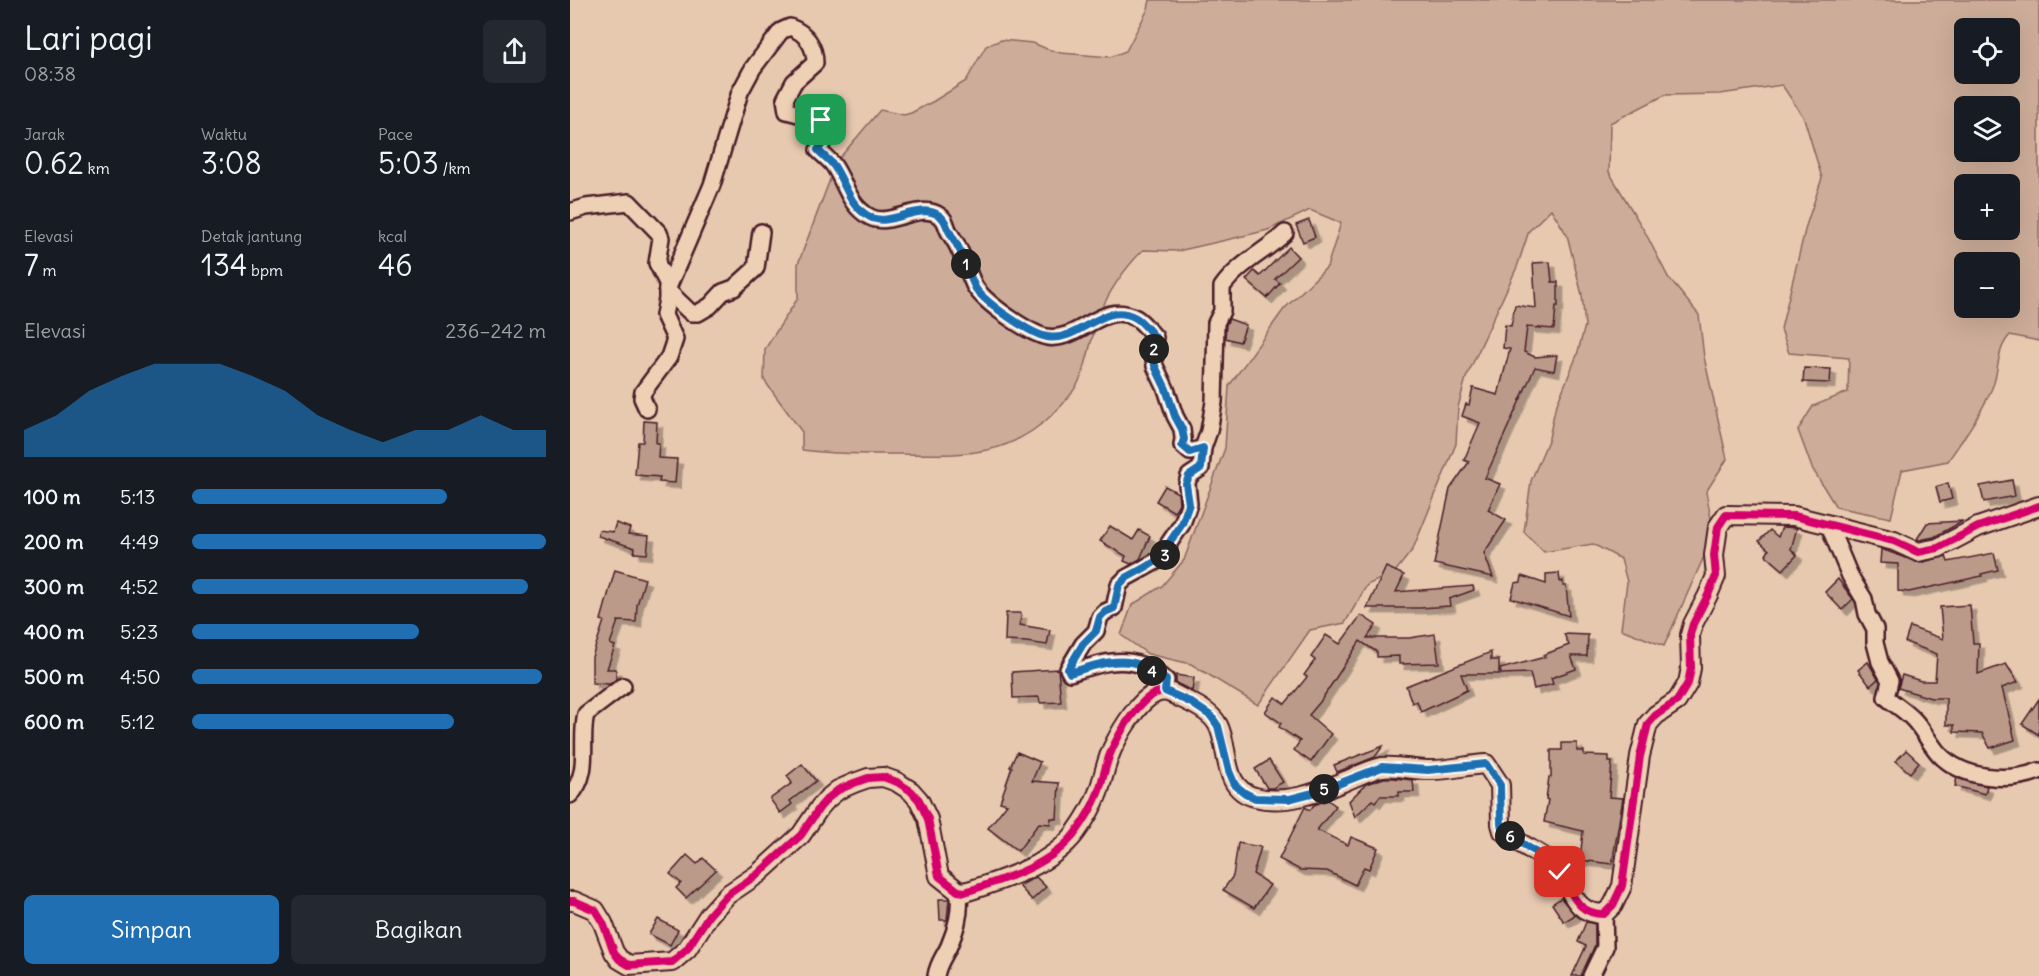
<!DOCTYPE html>
<html lang="id">
<meta charset="utf-8">
<style>
:root{--surface:#171b24;--page:#242831;--text:#f1f3f6;--muted:#9ea1a6;--accent:#1f6fb2}
body{margin:0;font-family:Delius,sans-serif;background:var(--page);color:var(--text);height:100vh;display:flex;flex-direction:column;font-size:22px;white-space:nowrap}
*{box-sizing:border-box;margin:0}
p{font-size:20px;color:var(--muted)}
.icon{flex:none;width:33px;height:33px;fill:none;stroke:currentColor;stroke-width:2;stroke-linecap:round;stroke-linejoin:round}
.map{position:relative;flex:1;overflow:hidden}
.panel{display:flex;flex-direction:column;background:var(--surface);width:570px}
.panel>*{flex:none}
.controls{position:absolute;left:1384px;top:18px;display:grid;gap:12px}
.controls a{display:grid;place-items:center;width:66px;height:66px;border-radius:9px;background:var(--surface);box-shadow:0 6px 24px #0002;font-size:30px}
.pin{position:absolute;display:grid;place-items:center;width:51px;height:51px;color:#fff;margin:-26px;border-radius:12px;box-shadow:0 3px 9px #0006}
.km{position:absolute;width:30px;height:30px;margin:-15px;border-radius:50%;background:#222;color:#fff;font-size:16px;line-height:30px;text-align:center}
.round{display:grid;place-items:center;flex:none;width:63px;height:63px;border-radius:9px;background:var(--page)}
.overview{display:flex;align-items:center;justify-content:space-between;height:102px;padding:0 24px}
h1{font-size:33px;font-weight:600;line-height:45px}
.metrics{display:grid;grid-template-columns:repeat(3,1fr);gap:9px;height:102px;padding:6px 24px}
.metrics div{display:grid;align-content:center}
.metrics b{font-size:30px;font-weight:600}
.metrics small{font-size:16px;font-weight:400}
.metrics p{font-size:16px}
.chart{height:168px;padding:12px 24px}
.chart p{display:flex;justify-content:space-between}
.chart svg{width:100%;height:108px;margin-top:6px;fill:var(--accent);opacity:.7}
.primary-button{display:flex;gap:12px;margin-top:auto;padding:12px 24px}
.primary-button a{flex:1;height:69px;border-radius:9px;background:var(--accent);color:#fff;font-size:24px;font-weight:600;line-height:69px;text-align:center}
.primary-button a+a{background:var(--page);color:var(--text)}
ul{padding:0 24px;list-style:none;font-size:20px}
li{display:grid;grid-template-columns:96px 72px 1fr;align-items:center;height:45px}
li i{height:15px;border-radius:8px;background:var(--accent)}
main{display:flex;flex:1;min-height:0}
.map>svg:first-child{display:block}
.green{fill:#cdad99;stroke:#8c6662;stroke-width:1.5;fill-rule:evenodd}
.building{fill:#bc9a8a;stroke:#4a1f2b;stroke-width:1.5;filter:url(#shadow)}
.lines{fill:none;stroke-linecap:round;stroke-linejoin:round}
.minor-casing{stroke:#4a1f2b;stroke-width:20}
.tertiary-casing{stroke:#4a1f2b;stroke-width:22}
.minor{stroke:#eed0b4;stroke-width:15}
.tertiary{stroke:#eed0b4;stroke-width:18}
.cycleway-casing{stroke:#eed0b4;stroke-width:11}
.cycleway{stroke:#d6006c;stroke-width:8}
.route-casing{stroke:#fff;stroke-width:12}
.route{stroke:#1f6fb2;stroke-width:8}
</style>
<main>
<section class="panel">
<div class="overview"><div><h1>Lari pagi</h1><p>08:38</p></div><a class="round"><svg class="icon" aria-label="share" viewBox="0 0 24 24"><path d="M12 15V3M7 8l5-5 5 5M5 13v7h14v-7"/></svg></a></div>
<div class="metrics">
<div><p>Jarak</p><b>0.62<small> km</small></b></div>
<div><p>Waktu</p><b>3:08</b></div>
<div><p>Pace</p><b>5:03<small> /km</small></b></div>
</div>
<div class="metrics">
<div><p>Elevasi</p><b>7<small> m</small></b></div>
<div><p>Detak jantung</p><b>134<small> bpm</small></b></div>
<div><p>kcal</p><b>46</b></div>
</div>
<div class="chart"><p><span>Elevasi</span>236–242 m</p>
<svg viewBox="0 0 160 44" preserveAspectRatio="none"><path d="M0 44V33L10 27L20 17L30 11L40 6L50 6L60 6L70 11L80 17L90 27L100 33L110 38L120 33L130 33L140 27L150 33L160 33V44z"/></svg>
</div>
<ul>
<li><b>100 m</b>5:13<i style="width:72%"></i></li>
<li><b>200 m</b>4:49<i style="width:100%"></i></li>
<li><b>300 m</b>4:52<i style="width:95%"></i></li>
<li><b>400 m</b>5:23<i style="width:64%"></i></li>
<li><b>500 m</b>4:50<i style="width:99%"></i></li>
<li><b>600 m</b>5:12<i style="width:74%"></i></li>
</ul>
<div class="primary-button"><a>Simpan</a><a>Bagikan</a></div>
</section>
<div class="map">
<svg width="1469" height="976" viewBox="0 0 1469 976">
<defs>
<filter id="shadow"><feDropShadow dx="5.5" dy="5.5" stdDeviation="0" flood-color="#0004"/></filter>
</defs>
<rect width="100%" height="100%" fill="#e7c9af"/>
<filter id="ink" filterUnits="userSpaceOnUse"><feTurbulence type="fractalNoise" baseFrequency=".0167" numOctaves="2"/><feDisplacementMap in="SourceGraphic" scale="12" xChannelSelector="R" yChannelSelector="G"/><feConvolveMatrix kernelMatrix="1 2 1 2 8 2 1 2 1" color-interpolation-filters="sRGB"/></filter>
<g filter="url(#ink)">
<path class="green" d="M580,0H1469V341L1440,335C1427,349 1429,366 1424,383C1415,408 1393,439 1378,461L1332,470L1321,518L1266,507L1242,468L1228,430L1243,406L1278,392L1279,358L1219,353L1211,329L1236,226L1252,178L1234,118L1212,85L1150,94L1095,95L1040,123L1039,172L1075,232L1098,277L1129,315L1134,357L1157,459L1136,492L1144,534L1094,646L1051,629L1057,582L1051,559L1023,544L974,552L954,532L961,481L979,438L985,409L1007,355L1015,326L1012,295L997,235L981,209L959,231L947,267L896,378L888,407L886,444L843,549L825,572L797,585L775,623L740,630L688,705L621,664L578,654L551,635L562,605L592,586L614,560L655,448L659,386L714,309L757,267L771,223L740,210L698,230L665,238L608,251L573,250C554,269 535,296 527,322C521,339 518,358 512,375C506,390 494,404 482,415C434,460 389,454 328,454C295,454 264,454 232,450V432L194,380L195,349L228,298V264L267,161L310,110L334,115L341,113L364,101L396,81L416,46L431,40L463,43L477,49L491,53L540,57L556,51L578,9ZM1395,28H1440V74H1395ZM1395,106H1440V152H1395ZM1395,184H1440V230H1395ZM1395,262H1440V308H1395Z"/>
<g class="building">
<polygon points="739,220 745,237 733,242 726,225"/>
<polygon points="719,247 728,257 705,279 710,283 697,298 676,280 684,271 690,276"/>
<polygon points="980,262 982,282 988,282 988,306 986,306 984,329 957,327 954,352 965,357 987,355 984,371 965,367 915,478 930,484 918,510 936,520 914,553 923,577 864,564 880,489 899,462 894,460 910,423 892,416 896,404 899,405 903,388 928,395 940,349 933,348 935,325 941,326 945,305 966,308 963,263"/>
<polygon points="659,319 676,325 670,342 655,338 656,325"/>
<polygon points="1234,368 1261,369 1260,383 1233,382"/>
<polygon points="74,421 87,422 86,443 89,443 88,458 107,459 105,483 89,482 90,477 65,475 68,442 73,442"/>
<polygon points="1442,480 1445,496 1414,502 1410,486"/>
<polygon points="1378,483 1382,499 1370,502 1366,487"/>
<polygon points="595,486 608,493 609,503 604,512 586,501"/>
<polygon points="1393,521 1364,537 1349,540 1347,539 1357,523"/>
<polygon points="46,523 60,528 58,534 79,536 77,554 64,553 65,548 28,536 29,530 43,532"/>
<polygon points="540,526 563,540 569,530 580,536 570,559 561,564 554,561 556,556 530,541"/>
<polygon points="1212,527 1227,528 1221,549 1227,555 1213,570 1196,555 1199,550 1189,541 1200,530 1208,537"/>
<polygon points="1311,549 1350,563 1376,556 1378,562 1424,553 1428,570 1411,574 1412,576 1339,592 1328,591 1328,564 1310,563"/>
<polygon points="816,567 834,575 826,592 903,586 904,590 879,599 880,606 850,608 797,608"/>
<polygon points="45,570 75,579 67,605 66,622 48,621 40,644 45,646 37,669 46,669 46,679 40,684 22,683 22,657 34,621 31,620"/>
<polygon points="989,573 990,582 993,581 993,586 996,586 999,616 941,598 945,583 951,582 952,576 976,584 976,574"/>
<polygon points="1268,579 1283,599 1272,610 1255,592"/>
<polygon points="1400,605 1403,643 1409,643 1408,674 1436,664 1448,682 1432,688 1445,740 1420,748 1412,733 1384,732 1384,725 1376,725 1376,698 1361,698 1328,688 1332,675 1351,681 1365,681 1367,654 1335,642 1340,627 1373,639 1370,607"/>
<polygon points="436,613 451,613 450,625 480,630 477,645 456,642 435,641"/>
<polygon points="791,615 806,625 797,638 839,638 865,634 869,663 829,664 829,656 807,657 807,652 790,641 750,702 739,715 761,734 741,762 724,750 730,741 709,727 711,723 695,712 705,697 715,704 737,677 734,675 745,660 741,657 756,635 770,644"/>
<polygon points="994,634 1018,635 1017,656 1001,656 1006,669 981,678 983,684 964,689 960,673 931,674 930,669 975,657 973,655 999,645"/>
<polygon points="921,652 921,660 929,660 929,674 891,674 897,690 851,712 847,701 842,703 836,686"/>
<polygon points="1298,662 1308,679 1300,686 1288,670"/>
<polygon points="488,669 491,702 470,703 469,697 443,698 442,672"/>
<polygon points="606,675 624,678 622,691 606,683"/>
<polygon points="1469,699 1469,735 1452,724"/>
<polygon points="992,743 1007,743 1007,751 1014,751 1014,755 1039,756 1039,762 1042,762 1039,797 1053,798 1042,864 1010,860 1013,831 974,822 978,800 976,799 979,777 981,777 981,750 992,750"/>
<polygon points="813,746 805,757 767,772 764,765"/>
<polygon points="1336,750 1349,762 1340,773 1326,761"/>
<polygon points="447,752 470,762 462,781 489,783 487,819 481,818 480,824 469,823 448,851 418,828 437,804 430,802 442,767 440,767"/>
<polygon points="699,760 713,782 703,788 697,788 685,769"/>
<polygon points="232,764 246,781 220,801 222,804 210,813 200,799 222,783 217,776"/>
<polygon points="823,778 843,780 844,792 829,792 829,796 810,796 805,802 802,800 785,817 779,801 796,784 814,778"/>
<polygon points="1387,778 1417,786 1415,794 1385,786"/>
<polygon points="758,800 766,806 747,830 778,845 781,837 808,848 799,869 794,867 785,885 757,871 730,870 709,859 735,807 740,810 744,805"/>
<polygon points="668,843 691,847 683,874 700,885 684,908 653,890 663,876"/>
<polygon points="117,855 127,864 133,858 146,870 116,898 106,888 111,883 100,874"/>
<polygon points="466,877 476,887 462,900 449,886"/>
<polygon points="991,898 1005,915 994,922 982,904"/>
<polygon points="369,899 379,899 377,920 370,920"/>
<polygon points="88,919 108,930 100,945 79,934"/>
<polygon points="1016,922 1025,924 1025,945 1011,976 1002,976 1016,946 1008,942"/>
</g>
<g class="lines">
<g class="minor-casing">
<g id="minor">
<polyline points="0,212 16,207 59,202 89,233 91,238 87,263 97,283 97,299 94,315 105,339 99,357 73,392 72,398 77,409"/>
<path d="M191,232L186,268L164,288L153,292L140,306L128,313H121L97,290L142,185L170,92L183,68L211,31L220,27C236,33 245,46 245,63L224,82L215,99L217,111L251,120L255,125L252,144L248,150C253,155 260,160 264,166C276,184 279,206 300,217C321,228 348,201 370,216C375,219 375,222 377,227C379,234 385,240 388,247C394,259 398,272 404,285C413,302 458,333 477,337C510,342 533,299 566,318C573,322 579,331 585,337L583,353L585,366L596,389L605,416L612,429L613,439L612,445L620,452L633,448"/>
<path d="M1259,526L1280,576L1294,599L1297,614L1305,629V643L1310,662L1320,681L1316,697C1325,705 1336,711 1344,720C1354,731 1360,744 1369,754C1393,779 1438,783 1469,771"/>
<path d="M595,691L596,680C588,675 580,668 571,665C548,656 522,666 500,673L498,669L513,644L526,631L530,617L535,612L544,608L549,585L556,578L594,557L598,550L599,543L612,524L619,504L617,484L619,476L631,468L633,448L639,431L644,402L646,323L652,311V287C669,263 695,252 715,233"/>
<path d="M0,795C22,773 9,740 16,714L53,686"/>
<path d="M366,976C368,963 374,957 379,946C386,930 392,908 388,891"/>
<polyline points="1021,976 1035,947 1034,914"/>
</g>
</g>
<g class="tertiary-casing">
<path id="tertiary" d="M0,901H4L25,910L33,923L44,952L49,959L59,965L102,962L117,949L139,915L157,895L188,874L231,835L250,807L257,799L268,790L284,783L298,778L313,777L327,782L341,791L349,800L358,819L369,876L388,891L395,892C432,880 481,866 506,832C514,821 523,806 528,793C534,777 536,760 544,745C552,729 569,700 586,693C596,689 603,694 611,698C624,704 641,712 648,725C660,748 651,789 685,797C714,805 747,793 773,782C786,777 798,770 812,767C827,765 842,770 857,770C877,771 896,765 916,764L930,785L931,824L933,831C947,844 966,850 980,862C1003,881 999,914 1034,914L1043,905L1052,886L1070,756L1078,724L1086,715L1107,701L1118,683L1121,668L1120,635L1123,624L1138,595L1146,576L1144,555L1148,527L1156,515L1224,516L1324,541L1348,552L1368,548L1408,527L1469,506"/>
</g>
<use href="#minor" class="minor"/>
<use href="#tertiary" class="tertiary"/>
<g class="cycleway-casing">
<path id="cycleway" d="M0,901H4L25,910L33,923L44,952L49,959L59,965L102,962L117,949L139,915L157,895L188,874L231,835L250,807L257,799L268,790L284,783L298,778L313,777L327,782L341,791L349,800L358,819L369,876L388,891L395,892C432,880 481,866 506,832C514,821 523,806 528,793C534,777 536,760 544,745C552,729 569,700 586,693C596,689 603,694 611,698C624,704 641,712 648,725C660,748 651,789 685,797C714,805 747,793 773,782C786,777 798,770 812,767C827,765 842,770 857,770C877,771 896,765 916,764L930,785L931,824L933,831C947,844 966,850 980,862C1003,881 999,914 1034,914L1043,905L1052,886L1070,756L1078,724L1086,715L1107,701L1118,683L1121,668L1120,635L1123,624L1138,595L1146,576L1144,555L1148,527L1156,515L1224,516L1324,541L1348,552L1368,548L1408,527L1469,506"/>
</g>
<use href="#cycleway" class="cycleway"/>
</g>
</g>
<g class="lines" filter="url(#ink)">
<g class="route-casing">
<path id="route" d="M251,120L255,124L252,144L248,150C253,156 260,160 264,166C276,184 279,206 300,217C321,228 348,201 370,216C376,220 376,226 379,231C384,240 390,249 394,259C398,269 401,280 406,289C416,303 460,334 477,337C510,343 533,299 566,318C573,322 579,331 585,337L583,353L585,366L596,389L605,416L612,429L614,439L612,445L620,452L633,448L631,468L619,476L616,484L619,504L612,524L599,543L598,550L594,557L556,578L549,585L544,608L535,612L530,617L526,631L513,644L498,669L500,673C522,666 548,656 571,665C580,668 588,675 596,680L595,691L620,702L641,716L648,726L659,771L665,785L675,793L685,798L719,799L750,791L812,767L858,770L916,764L930,785L931,824L933,831L981,862L990,872"/>
</g>
<use href="#route" class="route"/>
</g>
</svg>
<div class="controls">
<a><svg class="icon" aria-label="locate" viewBox="0 0 24 24"><circle cx="12" cy="12" r="6"/><path d="M12 2v4M12 18v4M2 12h4M18 12h4"/></svg></a>
<a><svg class="icon" aria-label="layers" viewBox="0 0 24 24"><path d="M12 4l9 5-9 5-9-5zM3 14l9 5 9-5"/></svg></a>
<a>+</a>
<a>−</a>
</div>
<div class="pin" style="left:251px;top:120px;background:#1e9e55"><svg class="icon" aria-label="arrive" viewBox="0 0 24 24"><path d="M6 21V4h12l-3 4 3 4H6"/></svg></div>
<div class="pin" style="left:990px;top:872px;background:#d93025"><svg class="icon" aria-label="check" viewBox="0 0 24 24"><path d="M5 12l5 5 9-10"/></svg></div>
<b class="km" style="left:396px;top:264px">1</b>
<b class="km" style="left:584px;top:349px">2</b>
<b class="km" style="left:595px;top:555px">3</b>
<b class="km" style="left:582px;top:671px">4</b>
<b class="km" style="left:754px;top:789px">5</b>
<b class="km" style="left:940px;top:836px">6</b>
</div>
</main>
